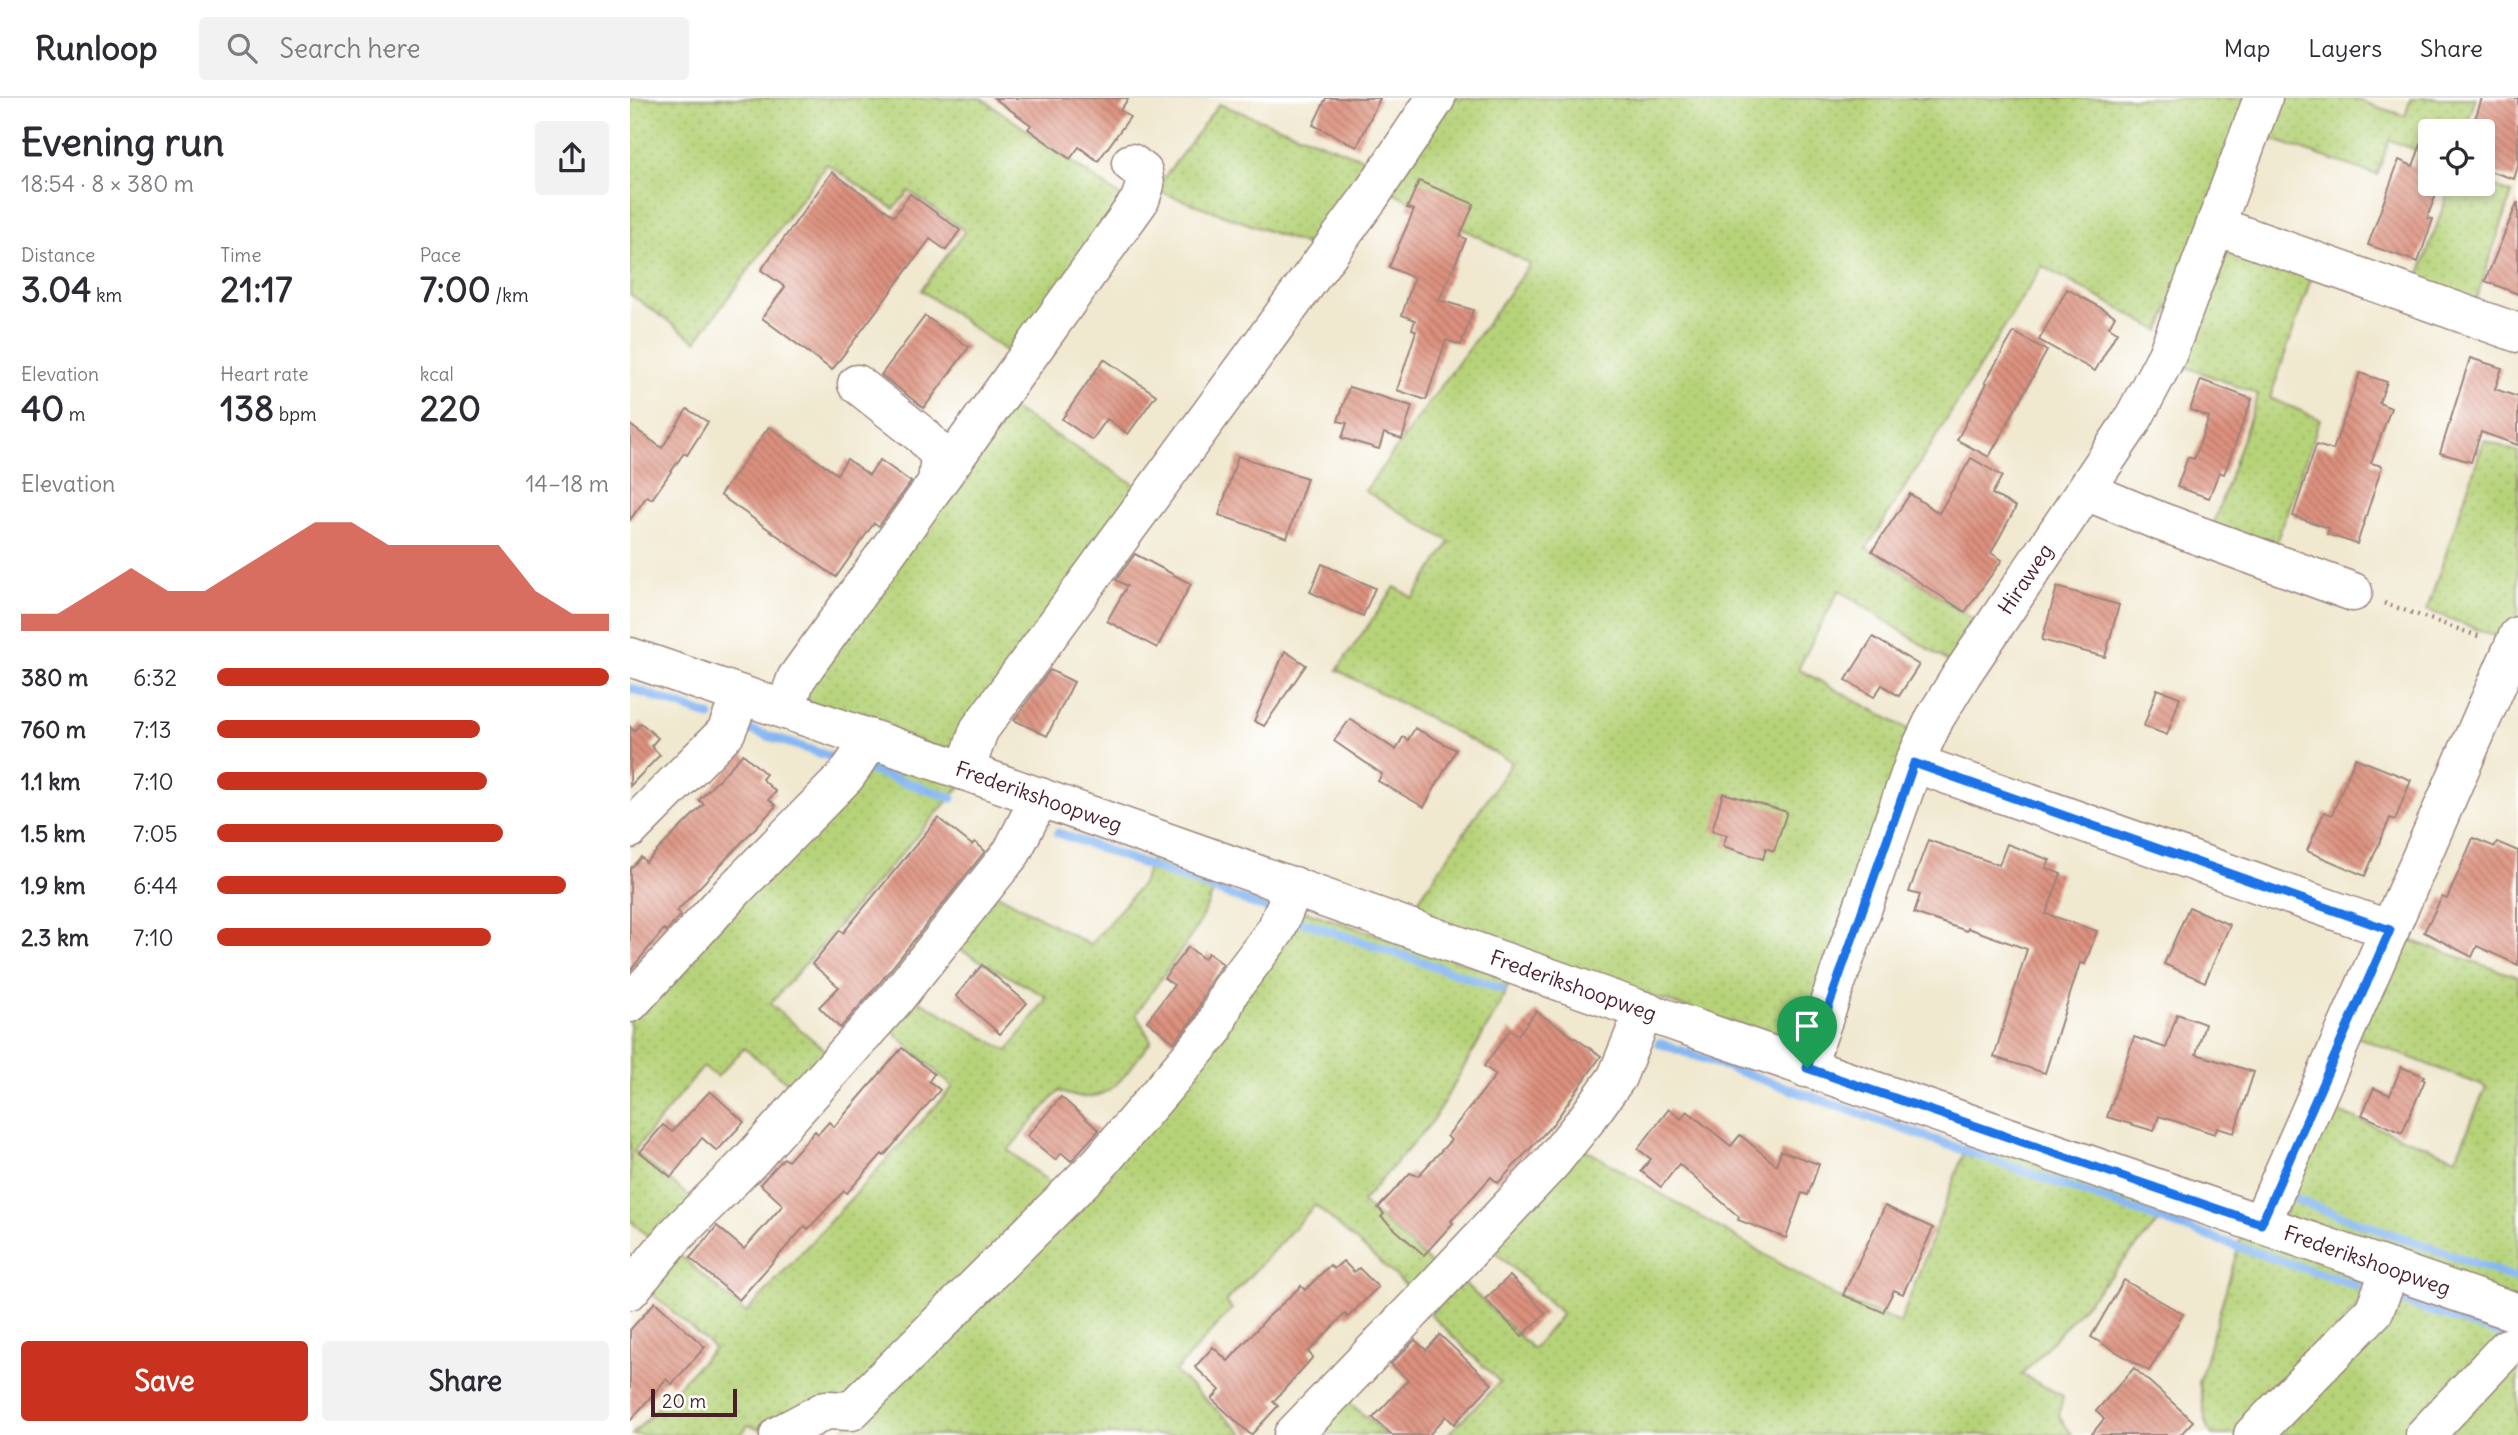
<!DOCTYPE html>
<meta charset="utf-8">
<style>
:root{--surface:#fff;--page:#f2f2f3;--text:#2b2b33;--muted:#7c7c81;--line:#e1e1e2;--accent:#c8321e}
body{margin:0;font-family:Delius,sans-serif;background:var(--page);color:var(--text);height:100vh;display:flex;flex-direction:column;font-size:26px;white-space:nowrap}
*{box-sizing:border-box;margin:0}
p{font-size:23px;color:var(--muted)}
.icon{flex:none;width:38px;height:38px;fill:none;stroke:currentColor;stroke-width:2;stroke-linecap:round;stroke-linejoin:round}
.map{position:relative;flex:1;overflow:hidden}
.drawer{display:flex;flex-direction:column;background:var(--surface);width:630px}
.drawer>*{flex:none}
.buttons{position:absolute;left:1788px;top:21px;display:grid;gap:14px}
.buttons a{display:grid;place-items:center;width:77px;height:77px;border-radius:7px;background:var(--surface);box-shadow:0 4px 10px #0003;font-size:35px}
.scale{position:absolute;left:21px;bottom:18px;width:86px;box-sizing:border-box;padding-left:7px;border:4px solid #4a1f2b;border-top:0;font-size:19px;line-height:24px;white-space:nowrap;color:#4a1f2b;-webkit-text-stroke:5px #fff;paint-order:stroke}
.pin{position:absolute;display:grid;place-items:center;width:60px;height:60px;color:#fff;margin:-72px -30px;border-radius:50% 50% 50% 0;rotate:-45deg;box-shadow:0 0 7px #0007}
.pin .icon{rotate:45deg}
.round{display:grid;place-items:center;flex:none;width:74px;height:74px;border-radius:7px;background:var(--page)}
.overview{display:flex;align-items:center;justify-content:space-between;height:119px;padding:0 21px}
h1{font-size:38px;font-weight:800;line-height:52px}
.metrics{display:grid;grid-template-columns:repeat(3,1fr);gap:10px;height:119px;padding:7px 21px}
.metrics div{display:grid;align-content:center}
.metrics b{font-size:35px;font-weight:800}
.metrics small{font-size:19px;font-weight:400}
.metrics p{font-size:19px}
.chart{height:196px;padding:14px 21px}
.chart p{display:flex;justify-content:space-between}
.chart svg{width:100%;height:126px;margin-top:7px;fill:var(--accent);opacity:.7}
.button{display:flex;gap:14px;margin-top:auto;padding:14px 21px}
.button a{flex:1;height:80px;border-radius:7px;background:var(--accent);color:#fff;font-size:28px;font-weight:800;line-height:80px;text-align:center}
.button a+a{background:var(--page);color:var(--text)}
ul{padding:0 21px;list-style:none;font-size:23px}
li{display:grid;grid-template-columns:112px 84px 1fr;align-items:center;height:52px}
li i{height:18px;border-radius:9px;background:var(--accent)}
header{display:flex;align-items:center;gap:42px;box-sizing:border-box;height:98px;padding:0 35px;background:var(--surface);border-bottom:2px solid var(--line)}
header strong{font-size:33px}
nav{display:flex;gap:38px;margin-inline-start:auto;font-size:24px}
.search{width:490px;height:63px;background:var(--page);display:flex;align-items:center;gap:18px;box-sizing:border-box;padding:0 24px;border-radius:7px;color:var(--muted);font-size:26px}
main{display:flex;flex:1;min-height:0}
.map>svg:first-child{display:block}
.grass{fill:url(#grass-dots);stroke:#807952;stroke-width:2}
.lines{fill:none;stroke-linecap:round;stroke-linejoin:round}
.stream{stroke:#87b7f3;stroke-width:9}
.building{fill:url(#building-back-hatch)}
.minor-casing{stroke:#9d847d;stroke-width:41}
.path{stroke:#9d847d;stroke-width:4.5;stroke-dasharray:2 5;stroke-linecap:butt}
.minor{stroke:#fff;stroke-width:38}
.route-casing{stroke:#fff;stroke-width:14}
.route{stroke:#1a73e8;stroke-width:9}
.labels{text-anchor:middle;stroke-width:5;stroke-linejoin:round;paint-order:stroke}
.street-label{font-size:21px;fill:#4a1f2b;stroke:#fff}
</style>
<header>
<strong>Runloop</strong>
<div class="search"><svg class="icon" aria-label="search" viewBox="0 0 24 24"><circle cx="10" cy="10" r="6"/><path d="M15 15l6 6"/></svg>Search here</div>
<nav><a>Map</a><a>Layers</a><a>Share</a></nav>
</header>
<main>
<section class="drawer">
<div class="overview"><div><h1>Evening run</h1><p>18:54 · 8 × 380 m</p></div><a class="round"><svg class="icon" aria-label="share" viewBox="0 0 24 24"><path d="M12 15V3M7 8l5-5 5 5M5 13v7h14v-7"/></svg></a></div>
<div class="metrics">
<div><p>Distance</p><b>3.04<small> km</small></b></div>
<div><p>Time</p><b>21:17</b></div>
<div><p>Pace</p><b>7:00<small> /km</small></b></div>
</div>
<div class="metrics">
<div><p>Elevation</p><b>40<small> m</small></b></div>
<div><p>Heart rate</p><b>138<small> bpm</small></b></div>
<div><p>kcal</p><b>220</b></div>
</div>
<div class="chart"><p><span>Elevation</span>14–18 m</p>
<svg viewBox="0 0 160 44" preserveAspectRatio="none"><path d="M0 44V38L10 38L20 30L30 22L40 30L50 30L60 22L70 14L80 6L90 6L100 14L110 14L120 14L130 14L140 30L150 38L160 38V44z"/></svg>
</div>
<ul>
<li><b>380 m</b>6:32<i style="width:100%"></i></li>
<li><b>760 m</b>7:13<i style="width:67%"></i></li>
<li><b>1.1 km</b>7:10<i style="width:69%"></i></li>
<li><b>1.5 km</b>7:05<i style="width:73%"></i></li>
<li><b>1.9 km</b>6:44<i style="width:89%"></i></li>
<li><b>2.3 km</b>7:10<i style="width:70%"></i></li>
</ul>
<div class="button"><a>Save</a><a>Share</a></div>
</section>
<div class="map">
<svg width="1888" height="1337" viewBox="0 0 1888 1337">
<defs>
<pattern id="grass-dots" width="8" height="8" patternUnits="userSpaceOnUse" patternTransform="scale(1.75)"><rect width="8" height="8" fill="#b6d379"/><path d="M2 2h.1M6 6h.1" fill="none" stroke="#9eb569" stroke-width="1.8" stroke-linecap="round"/></pattern>
<pattern id="building-back-hatch" width="6" height="6" patternUnits="userSpaceOnUse" patternTransform="scale(1.75)"><rect width="6" height="6" fill="#dc917e"/><path d="M-1 5l2 2M0 0l6 6M5-1l2 2" fill="none" stroke="#b47667"/></pattern>
</defs>
<rect width="100%" height="100%" fill="#fff"/>
<filter id="ink" filterUnits="userSpaceOnUse"><feTurbulence type="fractalNoise" baseFrequency=".0143" numOctaves="2"/><feDisplacementMap in="SourceGraphic" scale="14" xChannelSelector="R" yChannelSelector="G"/><feConvolveMatrix kernelMatrix="1 2 1 2 8 2 1 2 1" color-interpolation-filters="sRGB"/></filter>
<filter id="wash" filterUnits="userSpaceOnUse"><feTurbulence type="fractalNoise" baseFrequency=".00686" numOctaves="4" result="noise"/><feDisplacementMap in="SourceGraphic" scale="28" xChannelSelector="R" yChannelSelector="G"/><feGaussianBlur stdDeviation="1.57" result="paint"/><feColorMatrix in="noise" values="0 0 0 0 0 0 0 0 0 0 0 0 0 0 0 0 0 1.4 0 .05"/><feComposite in="paint" operator="in"/></filter>
<g filter="url(#wash)">
<rect width="100%" height="100%" fill="#f0e8cf"/>
<g class="grass">
<polygon points="0,0 351,0 501,106 388,262 291,192 335,133 279,93 264,111 197,66 66,243 0,196"/>
<polygon points="814,0 1623,0 1530,233 1412,168 1237,450 1350,526 1323,567 1209,492 1168,571 1283,634 1171,939 1161,944 778,818 882,664 707,572 765,489 783,500 820,444 735,393 900,166 755,90"/>
<polygon points="1648,0 1721,0 1775,18 1781,0 1846,0 1835,33 1801,33 1801,57 1759,42 1747,77 1635,39"/>
<polygon points="589,6 753,68 693,153 525,92"/>
<polygon points="1853,85 1882,95 1842,213 1784,193 1821,86"/>
<polygon points="1595,151 1684,172 1640,300 1690,321 1642,456 1581,433 1628,296 1551,267"/>
<polygon points="373,305 517,394 325,656 169,602"/>
<polygon points="1854,342 1888,354 1888,522 1867,539 1797,512"/>
<polygon points="242,656 334,684 140,906 202,958 169,994 114,950 87,979 73,969 4,1053 66,1104 25,1145 0,1122 0,912"/>
<path d="M524,755L591,778L566,831L506,916L521,943C495,975 478,1015 429,993L378,1052L433,1095L219,1309L141,1335L118,1327L111,1337H2L84,1250L12,1187L43,1151L116,1215L323,989L257,928L283,899L378,953L417,899L323,848L366,795L460,847L512,786Z"/>
<polygon points="669,811 881,880 870,907 802,1024 732,1104 806,1170 784,1194 685,1107 596,1204 602,1211 545,1274 615,1337 209,1337 225,1315"/>
<polygon points="1765,837 1888,879 1888,1203 1653,1120 1690,1007 1826,1060 1856,989 1722,937"/>
<polygon points="1339,1041 1541,1110 1392,1277 1433,1298 1429,1318 1442,1337 817,1337 870,1284 800,1216 832,1183 903,1251 932,1216 857,1146 953,1050 1207,1199 1270,1225"/>
<polygon points="1613,1133 1751,1181 1617,1337 1583,1337 1577,1330 1569,1284"/>
<polygon points="1764,1186 1888,1228 1888,1337 1632,1337"/>
<polygon points="713,1299 757,1337 676,1337"/>
</g>
<g class="lines">
<g class="stream">
<polyline points="0,590 80,618"/>
<polyline points="120,632 211,662"/>
<polyline points="233,670 322,700"/>
<polyline points="428,735 644,813"/>
<polyline points="670,823 872,891"/>
<polyline points="1029,945 1618,1152 1728,1188"/>
<polyline points="1666,1102 1888,1181"/>
<polyline points="1765,1201 1876,1238"/>
</g>
</g>
<g id="blocks">
<g class="building">
<polygon points="364,0 499,0 490,12 500,19 468,63 449,49 440,61 398,31 401,27"/>
<polygon points="696,0 750,0 727,49 683,27"/>
<polygon points="1852,0 1888,0 1888,68 1884,81 1853,71 1853,33 1841,33"/>
<polygon points="1799,25 1801,26 1801,86 1810,86 1797,120 1803,121 1788,164 1738,147 1769,62 1783,68"/>
<polygon points="202,74 264,118 280,96 330,132 316,152 300,141 202,272 132,220 155,189 131,172"/>
<polygon points="789,83 844,106 830,138 836,141 809,202 843,212 831,247 816,242 796,302 767,292 786,233 782,231 785,222 772,217 784,180 759,169 784,112 777,110"/>
<polygon points="1887,105 1888,105 1888,196 1855,183"/>
<polygon points="1437,191 1485,218 1479,229 1487,234 1465,273 1409,242"/>
<polygon points="295,218 339,249 294,310 251,277"/>
<polygon points="1384,234 1417,253 1359,359 1327,342 1357,285 1355,284"/>
<polygon points="1840,260 1872,270 1865,291 1888,299 1888,347 1851,334 1841,364 1810,355"/>
<polygon points="474,261 526,297 498,336 477,321 462,342 432,321"/>
<polygon points="1730,275 1757,284 1749,305 1761,310 1741,365 1752,368 1727,446 1697,436 1699,430 1663,418 1686,347 1703,352"/>
<polygon points="1571,282 1622,301 1594,376 1589,374 1579,400 1547,389 1558,359 1564,361 1579,319 1560,312"/>
<polygon points="719,289 782,308 772,341 754,335 749,351 712,340 717,325 708,323"/>
<polygon points="57,311 78,324 57,357 54,355 22,401 17,398 0,422 0,327 32,350"/>
<polygon points="139,329 207,376 217,361 239,377 250,362 281,384 249,428 244,425 206,479 90,397"/>
<polygon points="608,358 677,380 657,440 589,417"/>
<polygon points="1341,360 1372,378 1362,396 1386,409 1361,455 1372,462 1335,514 1242,453 1280,396 1309,415"/>
<polygon points="505,456 561,486 527,550 477,523 497,488 486,482"/>
<polygon points="692,466 745,490 733,518 680,494"/>
<polygon points="1427,489 1489,507 1475,559 1412,542"/>
<polygon points="1243,539 1289,567 1269,598 1252,587 1244,599 1216,582"/>
<polygon points="655,553 676,567 634,628 624,623"/>
<polygon points="420,572 444,584 417,638 384,622"/>
<polygon points="1527,591 1550,599 1537,637 1514,628"/>
<polygon points="720,621 766,652 773,639 778,642 785,630 826,652 794,709 748,683 752,676 704,643"/>
<polygon points="11,625 28,640 21,648 30,657 0,688 0,629 4,633"/>
<polygon points="113,656 136,676 132,681 146,694 139,701 146,708 47,813 51,817 36,833 34,831 0,873 0,771 11,759 16,764 74,706 69,702"/>
<polygon points="1725,660 1781,682 1765,722 1760,720 1735,778 1677,753 1694,714 1702,717"/>
<polygon points="1093,695 1157,714 1144,753 1136,750 1133,761 1093,748 1097,737 1082,733"/>
<polygon points="308,720 342,747 345,744 355,753 248,887 210,930 189,909 209,889 182,866 210,832 213,835"/>
<polygon points="1843,740 1865,749 1867,744 1888,753 1888,867 1847,848 1842,859 1794,834 1812,799 1817,801"/>
<polygon points="1298,742 1369,767 1377,746 1420,762 1416,770 1431,776 1416,816 1467,833 1455,866 1450,865 1415,975 1364,959 1397,851 1338,830 1337,833 1284,815 1290,797 1279,794"/>
<polygon points="1559,809 1600,827 1575,884 1534,866"/>
<polygon points="558,849 574,861 578,855 593,866 580,884 564,920 544,944 517,923 544,887 534,880"/>
<polygon points="352,867 397,905 370,936 326,898"/>
<polygon points="906,913 971,958 923,1026 868,1085 861,1079 821,1123 823,1125 794,1157 751,1119 754,1116 748,1110 780,1075 788,1078 821,1042 817,1038 866,977 854,968 880,932 888,937"/>
<polygon points="1547,916 1575,926 1566,956 1624,974 1604,1035 1587,1030 1585,1036 1529,1018 1524,1033 1477,1019 1504,939 1536,950"/>
<polygon points="272,950 304,976 299,983 310,992 254,1058 252,1056 217,1095 214,1093 178,1131 175,1128 109,1202 60,1160 87,1128 114,1151 153,1107 130,1086 154,1060 158,1063 185,1033 188,1036 199,1024 204,1029"/>
<polygon points="1771,969 1794,978 1792,981 1795,982 1772,1035 1732,1017 1744,990 1760,997"/>
<polygon points="80,993 114,1024 87,1053 72,1040 41,1079 10,1054 33,1027 42,1034"/>
<polygon points="431,999 469,1032 441,1063 432,1055 425,1062 397,1038"/>
<polygon points="1039,1011 1051,1021 1057,1013 1101,1048 1110,1037 1146,1067 1151,1053 1189,1066 1178,1097 1172,1095 1156,1140 1108,1122 1109,1119 1049,1066 1031,1089 1011,1073 1021,1061 1008,1051"/>
<polygon points="1255,1108 1303,1130 1273,1196 1264,1192 1253,1214 1213,1197"/>
<polygon points="713,1163 724,1174 729,1170 748,1189 718,1219 715,1216 678,1254 683,1259 643,1304 648,1308 621,1337 582,1301 590,1292 565,1269 583,1249 598,1263 637,1220 671,1188 675,1192 700,1167 704,1171"/>
<polygon points="880,1178 916,1215 892,1238 855,1201"/>
<polygon points="1494,1182 1553,1216 1519,1273 1461,1239"/>
<polygon points="25,1204 75,1249 42,1286 36,1281 0,1323 0,1232"/>
<polygon points="810,1237 862,1286 824,1326 816,1318 799,1337 762,1337 743,1320 778,1282 761,1266 785,1242 796,1252"/>
<polygon points="1504,1270 1563,1323 1550,1337 1461,1337 1474,1321 1466,1313"/>
</g>
</g>
</g>
<g filter="url(#ink)">
<use href="#blocks" fill-opacity="0" stroke="#9d847d" stroke-width="2"/>
<g class="lines">
<g class="minor-casing">
<g id="minor">
<polyline points="1586,128 1888,235"/>
<polyline points="227,286 293,338 310,357 307,385"/>
<polyline points="1456,393 1529,423 1723,494"/>
<path id="s1" d="M0,559L335,673L1014,913L1888,1215"/>
<polyline points="155,612 166,581 510,102 515,87 513,74 501,65"/>
<polyline points="1284,665 1760,832"/>
<polyline points="335,673 349,632 739,100 806,0"/>
<polyline points="0,731 96,634 111,597"/>
<polyline points="0,905 104,792 216,678 241,642"/>
<path id="s2" d="M1176,970L1284,665L1305,620L1332,576L1502,323L1537,257L1633,0"/>
<polyline points="1631,1126 1888,538"/>
<polyline points="0,1192 43,1140 119,1064 265,901 382,754 410,699"/>
<polyline points="149,1337 196,1312 221,1313 470,1065 583,932 600,893 646,832 664,788"/>
<polyline points="663,1337 794,1201 922,1064 956,1022 987,979 1014,913"/>
<polyline points="1623,1337 1744,1213 1761,1171"/>
<polyline points="1795,1337 1877,1250"/>
</g>
</g>
<polyline class="path" points="1754,505 1851,539"/>
<use href="#minor" class="minor"/>
</g>
</g>
<g class="lines" filter="url(#ink)">
<g class="route-casing">
<polygon id="route" points="1284,665 1760,832 1631,1126 1177,970"/>
</g>
<use href="#route" class="route"/>
</g>
<g class="labels">
<g class="street-label">
<text dy="7" stroke="none"><textPath href="#s2" startOffset="539">Hiraweg</textPath></text>
<text dy="7" stroke="none"><textPath href="#s1" startOffset="432">Frederikshoopweg</textPath></text>
<text dy="7" stroke="none"><textPath href="#s1" startOffset="999">Frederikshoopweg</textPath></text>
<text dy="7" stroke="none"><textPath href="#s1" startOffset="1839">Frederikshoopweg</textPath></text>
</g>
</g>
</svg>
<div class="buttons">
<a><svg class="icon" aria-label="locate" viewBox="0 0 24 24"><circle cx="12" cy="12" r="6"/><path d="M12 2v4M12 18v4M2 12h4M18 12h4"/></svg></a>
</div>
<div class="scale">20 m</div>
<div class="pin" style="left:1177px;top:970px;background:#1e9e55"><svg class="icon" aria-label="arrive" viewBox="0 0 24 24"><path d="M6 21V4h12l-3 4 3 4H6"/></svg></div>
</div>
</main>
